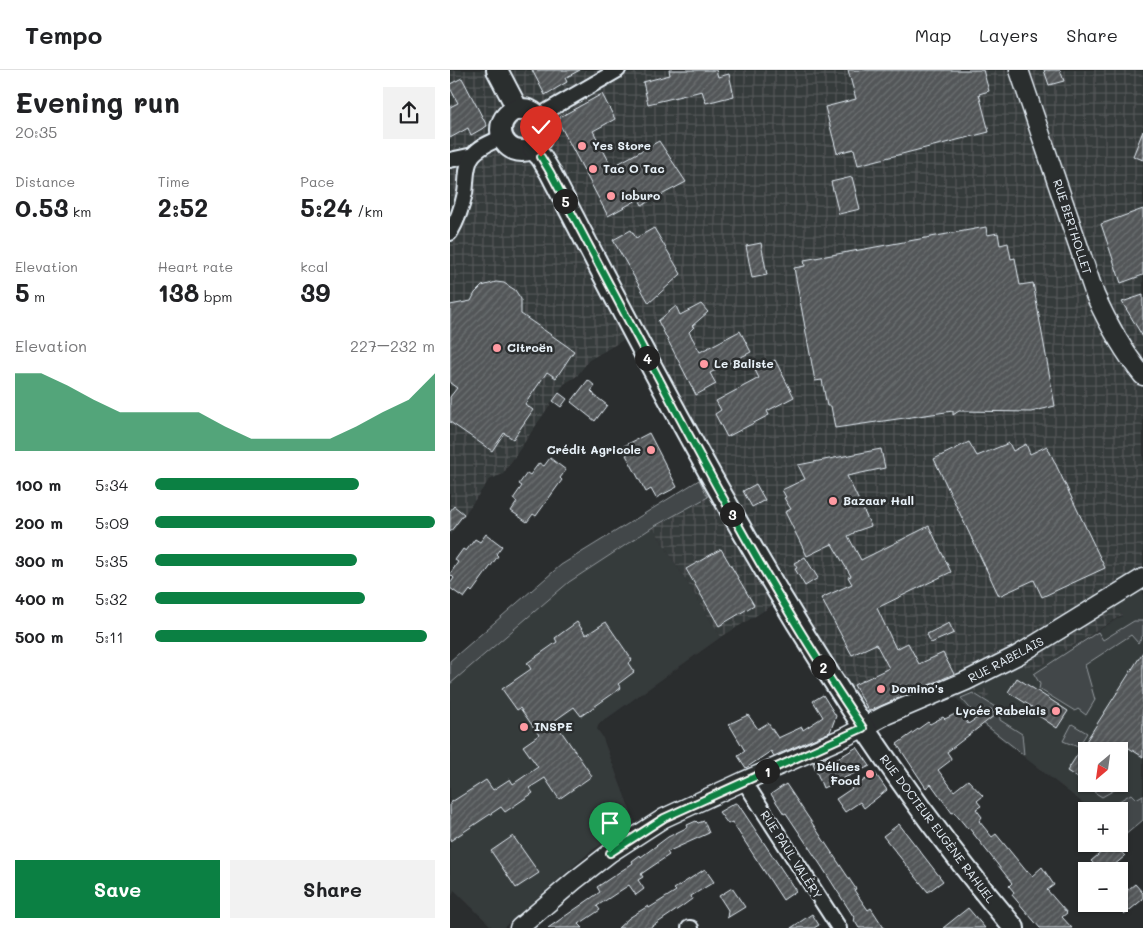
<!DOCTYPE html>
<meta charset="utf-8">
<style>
:root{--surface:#fff;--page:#f2f2f2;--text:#202124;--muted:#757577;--line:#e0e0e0;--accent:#0b8043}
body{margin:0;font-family:Mali,sans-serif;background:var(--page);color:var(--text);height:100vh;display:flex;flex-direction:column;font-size:19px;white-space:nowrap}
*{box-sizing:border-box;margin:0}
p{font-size:16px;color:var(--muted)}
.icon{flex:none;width:28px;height:28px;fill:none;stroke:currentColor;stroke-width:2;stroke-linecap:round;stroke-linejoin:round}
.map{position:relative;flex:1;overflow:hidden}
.details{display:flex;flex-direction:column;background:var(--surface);width:450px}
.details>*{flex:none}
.needle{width:32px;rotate:209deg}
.tools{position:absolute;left:628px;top:672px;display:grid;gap:10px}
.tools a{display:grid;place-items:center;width:50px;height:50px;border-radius:0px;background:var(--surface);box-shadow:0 1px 4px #0004;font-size:25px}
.pin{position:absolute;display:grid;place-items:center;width:42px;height:42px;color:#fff;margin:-51px -21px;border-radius:50% 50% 50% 0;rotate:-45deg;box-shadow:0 0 5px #0007}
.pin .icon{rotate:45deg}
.km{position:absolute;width:25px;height:25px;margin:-12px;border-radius:50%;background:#222;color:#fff;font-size:14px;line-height:25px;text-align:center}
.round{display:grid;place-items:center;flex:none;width:52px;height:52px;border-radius:0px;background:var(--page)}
.overview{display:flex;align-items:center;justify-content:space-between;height:85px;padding:0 15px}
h1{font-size:28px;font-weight:700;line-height:38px}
.metrics{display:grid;grid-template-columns:repeat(3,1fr);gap:8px;height:85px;padding:5px 15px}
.metrics div{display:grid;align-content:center}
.metrics b{font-size:25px;font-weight:700}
.metrics small{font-size:14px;font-weight:400}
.metrics p{font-size:14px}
.chart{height:140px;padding:10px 15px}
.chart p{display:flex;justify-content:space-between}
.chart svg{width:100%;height:90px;margin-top:5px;fill:var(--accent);opacity:.7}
.cta{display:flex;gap:10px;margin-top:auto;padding:10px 15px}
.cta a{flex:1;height:58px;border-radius:0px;background:var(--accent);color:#fff;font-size:20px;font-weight:700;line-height:58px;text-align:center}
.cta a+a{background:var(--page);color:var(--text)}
ul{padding:0 15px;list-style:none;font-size:16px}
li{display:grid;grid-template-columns:80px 60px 1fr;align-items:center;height:38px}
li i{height:12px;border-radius:6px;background:var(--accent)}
header{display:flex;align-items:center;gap:30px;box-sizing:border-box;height:70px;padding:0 25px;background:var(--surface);border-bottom:1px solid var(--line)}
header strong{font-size:24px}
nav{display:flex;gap:28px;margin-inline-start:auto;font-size:18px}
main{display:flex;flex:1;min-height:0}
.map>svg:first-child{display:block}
.built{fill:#363a3b;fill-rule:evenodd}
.industrial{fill:url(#industrial-grid)}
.grass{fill:#424648;stroke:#959ca0}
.building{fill:url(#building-hatch);stroke:#e8f1f8}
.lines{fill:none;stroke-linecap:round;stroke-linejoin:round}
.minor-casing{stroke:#e8f1f8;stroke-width:18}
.tertiary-casing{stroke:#e8f1f8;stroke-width:21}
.secondary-casing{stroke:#e8f1f8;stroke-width:24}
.minor{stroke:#2a2d2e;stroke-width:14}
.tertiary{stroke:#2a2d2e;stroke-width:18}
.secondary{stroke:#2a2d2e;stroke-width:20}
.route-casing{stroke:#fff;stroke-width:10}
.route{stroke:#0b8043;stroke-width:6}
.poi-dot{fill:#ff9aa2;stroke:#2a2d2e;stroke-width:2}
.labels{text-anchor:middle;stroke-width:5;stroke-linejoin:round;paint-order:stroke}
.poi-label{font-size:12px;font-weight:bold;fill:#e8f1f8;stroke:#2a2d2e;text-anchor:start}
.street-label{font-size:12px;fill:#e8f1f8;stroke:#2a2d2e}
</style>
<header>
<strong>Tempo</strong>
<nav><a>Map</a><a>Layers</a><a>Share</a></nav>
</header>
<main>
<section class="details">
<div class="overview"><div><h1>Evening run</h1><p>20:35</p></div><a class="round"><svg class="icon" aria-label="share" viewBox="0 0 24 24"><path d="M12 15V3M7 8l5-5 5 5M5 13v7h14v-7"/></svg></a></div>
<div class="metrics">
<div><p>Distance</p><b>0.53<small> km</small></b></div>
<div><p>Time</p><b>2:52</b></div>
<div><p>Pace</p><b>5:24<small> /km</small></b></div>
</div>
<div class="metrics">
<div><p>Elevation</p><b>5<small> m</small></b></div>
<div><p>Heart rate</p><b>138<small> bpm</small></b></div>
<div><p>kcal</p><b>39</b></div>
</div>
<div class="chart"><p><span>Elevation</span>227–232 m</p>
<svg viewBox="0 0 160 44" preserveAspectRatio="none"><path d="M0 44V6L10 6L20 12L30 19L40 25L50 25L60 25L70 25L80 32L90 38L100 38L110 38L120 38L130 32L140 25L150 19L160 6V44z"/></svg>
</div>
<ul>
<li><b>100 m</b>5:34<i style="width:73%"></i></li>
<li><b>200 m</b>5:09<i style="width:100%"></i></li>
<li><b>300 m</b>5:35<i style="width:72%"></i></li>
<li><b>400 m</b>5:32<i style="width:75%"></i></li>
<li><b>500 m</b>5:11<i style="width:97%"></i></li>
</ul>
<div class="cta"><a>Save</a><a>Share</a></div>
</section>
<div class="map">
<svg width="693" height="858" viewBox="0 0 693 858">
<defs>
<pattern id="industrial-grid" width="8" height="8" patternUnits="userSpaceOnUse" patternTransform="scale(1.25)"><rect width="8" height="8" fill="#363a3b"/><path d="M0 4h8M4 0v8" fill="none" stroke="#535758"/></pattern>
<pattern id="building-hatch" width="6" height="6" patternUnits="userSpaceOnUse" patternTransform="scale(1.25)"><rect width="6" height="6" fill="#535759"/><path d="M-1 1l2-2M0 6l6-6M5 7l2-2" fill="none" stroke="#6c7072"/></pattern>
</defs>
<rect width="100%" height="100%" fill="#2a2d2e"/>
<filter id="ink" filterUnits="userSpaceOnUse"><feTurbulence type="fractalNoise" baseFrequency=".02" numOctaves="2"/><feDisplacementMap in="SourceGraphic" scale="10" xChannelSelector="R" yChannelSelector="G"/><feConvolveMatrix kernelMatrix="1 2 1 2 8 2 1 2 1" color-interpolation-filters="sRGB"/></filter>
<g filter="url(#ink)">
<g class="built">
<polygon points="203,457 271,567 149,654 147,659 152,666 185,753 141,781 53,858 43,858 4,820 2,826 0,825 0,614 119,512"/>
<path d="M693,519V750L674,766L669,762V741H643L532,654L506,628L573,593L580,602L672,546L667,535ZM636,681H669V714H636Z"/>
</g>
<polygon class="industrial" points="0,0 693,0 693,519 667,535 672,545 579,603 573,593 530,615 540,623 536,629 522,619 506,628 416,655 338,526 271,567 203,457 258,426 175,269 139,290 127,306 114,314 53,404 39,410 0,465"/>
<g class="grass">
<circle cx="72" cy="60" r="9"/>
<polygon points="249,410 258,427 203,457 119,512 0,614 0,591 111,495"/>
<polygon points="684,551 693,551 693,565 688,573 681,565 635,595 645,630 636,645 628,639 625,641 589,619 590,614 584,604 648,562 653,570"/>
<polygon points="523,623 550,640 550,650 572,664 574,685 533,653 511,628"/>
<polygon points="622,654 637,663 628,677 613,671"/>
<polygon points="669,704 675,714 652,727 644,722 649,714 669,714"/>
<polygon points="681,724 686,729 693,725 693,750 674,766 669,762 669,741 652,741"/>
</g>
<g class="building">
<polygon points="82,0 130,0 115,8 117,12 95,25"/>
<polygon points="219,0 266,0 268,7 279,4 284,26 256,33 252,21 198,34 193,12 220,5"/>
<polygon points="398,0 533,0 539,21 529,24 539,62 408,95 404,79 387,83 375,37 406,29"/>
<polygon points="594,0 610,0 614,11 599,15"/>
<polygon points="12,8 37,56 21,65 18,58 0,68 0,37 8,33 0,18 0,14"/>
<polygon points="152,24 165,49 143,61 162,97 209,71 236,112 192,135 189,129 158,146 109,53 110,47"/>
<polygon points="693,61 693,90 683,86"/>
<polygon points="402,107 410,139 389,144 381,112"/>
<polygon points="693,139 693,205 671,213 651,154"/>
<polygon points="536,157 537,165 548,163 550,175 558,173 561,189 565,188 570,215 583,213 605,336 581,342 509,341 503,345 503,341 385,358 381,336 377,336 372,310 365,311 344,198 355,196 354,190"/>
<polygon points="204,158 231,204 199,233 163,170 181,160 186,168"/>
<polygon points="311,173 317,205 302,208 296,176"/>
<polygon points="46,212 54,213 65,220 71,229 71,244 124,281 106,308 97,302 75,334 83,340 63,369 54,363 42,381 0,352 0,327 7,318 0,313 0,235 21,231 25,223 32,216"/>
<polygon points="693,225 693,267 672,232"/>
<polygon points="251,234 258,242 242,256 244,257 239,262 250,282 290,261 301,282 260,303 266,314 246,325 208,251 226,236 230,245"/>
<polygon points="325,290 344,327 317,341 319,345 277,367 265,344 271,340 266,331 309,308 305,300"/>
<polygon points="138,310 145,316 141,321 144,324 144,325 157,335 145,351 121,332"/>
<polygon points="109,323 117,329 111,337 103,331"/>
<polygon points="199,363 227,417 206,428 201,419 196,422 176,385 178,384 174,376"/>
<polygon points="519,372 527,386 559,373 563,381 576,374 580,384 597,376 655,498 592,527 584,510 549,526 484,389"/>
<polygon points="431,379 435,398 397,406 421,456 404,462 404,463 398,466 411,490 479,456 501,502 427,538 446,579 458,573 469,594 493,583 504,604 419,641 404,615 439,598 426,574 402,585 371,528 402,514 398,507 401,506 382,474 357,486 335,442 341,439 334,428 336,427 332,420 355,409 348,395"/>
<polygon points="100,388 116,400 110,408 112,410 86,446 83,444 77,452 61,441 67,432 63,429 72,416 69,414 77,403 80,405 89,393 94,396"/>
<polygon points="306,414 315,430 302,437 293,421"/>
<polygon points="4,436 14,444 0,462 0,441"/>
<polygon points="36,464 52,476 46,484 48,486 22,522 20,520 14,528 0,518 0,514 4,508 0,504 8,492 5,490 13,479 16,481 25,469 30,472"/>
<polygon points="271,479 304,535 269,556 236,499"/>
<polygon points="355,487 368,508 355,516 345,499 347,498 344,493"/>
<polygon points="127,552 136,565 156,552 182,590 178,593 184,602 168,614 171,618 131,646 124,637 104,651 142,706 109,729 95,708 79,718 83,723 55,742 51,737 0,771 0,733 36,710 43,720 60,709 63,714 88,697 73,676 89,665 70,638 67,640 52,619 81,599 77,593 107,572 105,568"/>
<polygon points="499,553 504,563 481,573 477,564"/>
<polygon points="693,582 693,687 671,673 665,681 636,681 636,713 617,701"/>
<polygon points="567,608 618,641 607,658 580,640 582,637 558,622"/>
<polygon points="373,625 386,646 380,662 324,686 321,681 296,698 288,686 295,681 279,654 298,645 308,659 318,653 328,668 352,657 353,660 373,647 363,631"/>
<polygon points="541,639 545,645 497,682 501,688 500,691 488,700 504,721 518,710 533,726 527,731 531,736 526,739 532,747 529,751 542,767 546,764 577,802 578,801 582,806 592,797 604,815 597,820 617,843 612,847 622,858 590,858 562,825 564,822 559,816 562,813 519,758 518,759 504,742 502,743 481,714 476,718 447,674 478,652 480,654 493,647 495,649 511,641 518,654"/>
<polygon points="407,677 420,696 373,718 363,693 379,686 382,692"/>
<polygon points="425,703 437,720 414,738 410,732 395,742 386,729"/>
<polygon points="336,714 406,819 404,820 418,840 421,838 434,858 409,858 404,850 405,849 372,797 336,743 334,744 321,724"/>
<polygon points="285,733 288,734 346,821 333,830 282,752 278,754 269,742"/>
<polygon points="246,751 248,753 254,751 259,763 217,782 219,785 191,804 193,807 188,810 194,819 186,825 179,815 147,836 150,840 129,854 133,858 98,858 150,822 147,817 183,793 182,791 190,785 191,787 218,767 238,757 237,755"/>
<polygon points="449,754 493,811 478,822 433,766"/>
<polygon points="63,766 89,803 66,818 41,781"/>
<polygon points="661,774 664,774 675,786 657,801 651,801 641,791"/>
<polygon points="255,799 264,812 241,826 242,829 231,837 200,858 168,858 179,848 198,836 199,838 226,821 224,819"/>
<polygon points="685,814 693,823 693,829 675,844 669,837 669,827"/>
<polygon points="282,818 295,837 277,848 278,840 269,826"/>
<polygon points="518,838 535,858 493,858"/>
<polygon points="362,844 369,855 364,858 341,858"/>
</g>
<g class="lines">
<g class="minor-casing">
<g id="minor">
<polyline points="89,48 97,41 168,0"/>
<polyline points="0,90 23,85"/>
<path d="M0,163C7,151 12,137 15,123C17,111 15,95 23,85C30,76 42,72 52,67"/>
<polyline points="294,711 389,858"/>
<polyline points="239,858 241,858"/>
</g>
</g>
<g class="tertiary-casing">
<g id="tertiary">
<path d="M569,0L645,225C658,254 673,281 693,306"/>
<polyline points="69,858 124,811 160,783 214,748 294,711 395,667 436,645 516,611 568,585 693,508"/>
</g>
</g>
<g class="secondary-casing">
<g id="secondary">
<polyline points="47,0 68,40"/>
<circle cx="72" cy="60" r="21"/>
<path d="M83,79L91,87L100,102C236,365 372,630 564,858"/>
</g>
</g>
<use href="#minor" class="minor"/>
<use href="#tertiary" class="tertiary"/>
<use href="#secondary" class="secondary"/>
</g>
</g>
<g class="lines" filter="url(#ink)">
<g class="route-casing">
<path id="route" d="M91,87L100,102C141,181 183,260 225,339C283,448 343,556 413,658L214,748L160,783"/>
</g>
<use href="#route" class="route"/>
</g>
<g class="poi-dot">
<circle cx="132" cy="76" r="5"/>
<circle cx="143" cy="99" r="5"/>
<circle cx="161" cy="126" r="5"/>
<circle cx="47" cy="278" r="5"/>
<circle cx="254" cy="294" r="5"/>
<circle cx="201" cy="380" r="5"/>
<circle cx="383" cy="431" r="5"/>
<circle cx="431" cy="619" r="5"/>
<circle cx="606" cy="641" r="5"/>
<circle cx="74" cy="657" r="5"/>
<circle cx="420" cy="704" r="5"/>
</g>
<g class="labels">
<g class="poi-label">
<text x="142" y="80">Yes Store</text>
<text x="153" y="103">Tac O Tac</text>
<text x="171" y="130">ioburo</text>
<text x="57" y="282">Citroën</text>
<text x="264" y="298">Le Baliste</text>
<text x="191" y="384" text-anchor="end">Crédit Agricole</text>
<text x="393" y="435">Bazaar Hall</text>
<text x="441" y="623">Domino's</text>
<text x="596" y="645" text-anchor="end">Lycée Rabelais</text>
<text x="84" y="661">INSPE</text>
<text x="410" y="701" text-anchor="end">Délices<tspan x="410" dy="14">Food</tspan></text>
</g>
<g class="street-label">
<text transform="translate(622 157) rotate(72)" y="4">RUE BERTHOLLET</text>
<text transform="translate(556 590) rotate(-28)" y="4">RUE RABELAIS</text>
<text transform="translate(487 759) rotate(53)" y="4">RUE DOCTEUR EUGÈNE RAHUEL</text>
<text transform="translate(341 785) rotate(57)" y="4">RUE PAUL VALÉRY</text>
</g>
</g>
</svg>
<div class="tools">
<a><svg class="needle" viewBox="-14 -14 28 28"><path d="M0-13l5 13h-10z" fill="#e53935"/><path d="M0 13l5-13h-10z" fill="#757577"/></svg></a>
<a>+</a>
<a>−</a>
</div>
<div class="pin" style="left:160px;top:783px;background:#1e9e55"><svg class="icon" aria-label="arrive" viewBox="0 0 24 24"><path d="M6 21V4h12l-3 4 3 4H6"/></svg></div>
<div class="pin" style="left:91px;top:87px;background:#d93025"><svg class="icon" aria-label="check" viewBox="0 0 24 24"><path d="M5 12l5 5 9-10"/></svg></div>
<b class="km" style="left:317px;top:701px">1</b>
<b class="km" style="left:373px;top:597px">2</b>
<b class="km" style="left:282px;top:444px">3</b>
<b class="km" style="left:197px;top:288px">4</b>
<b class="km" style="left:115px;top:131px">5</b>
</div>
</main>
